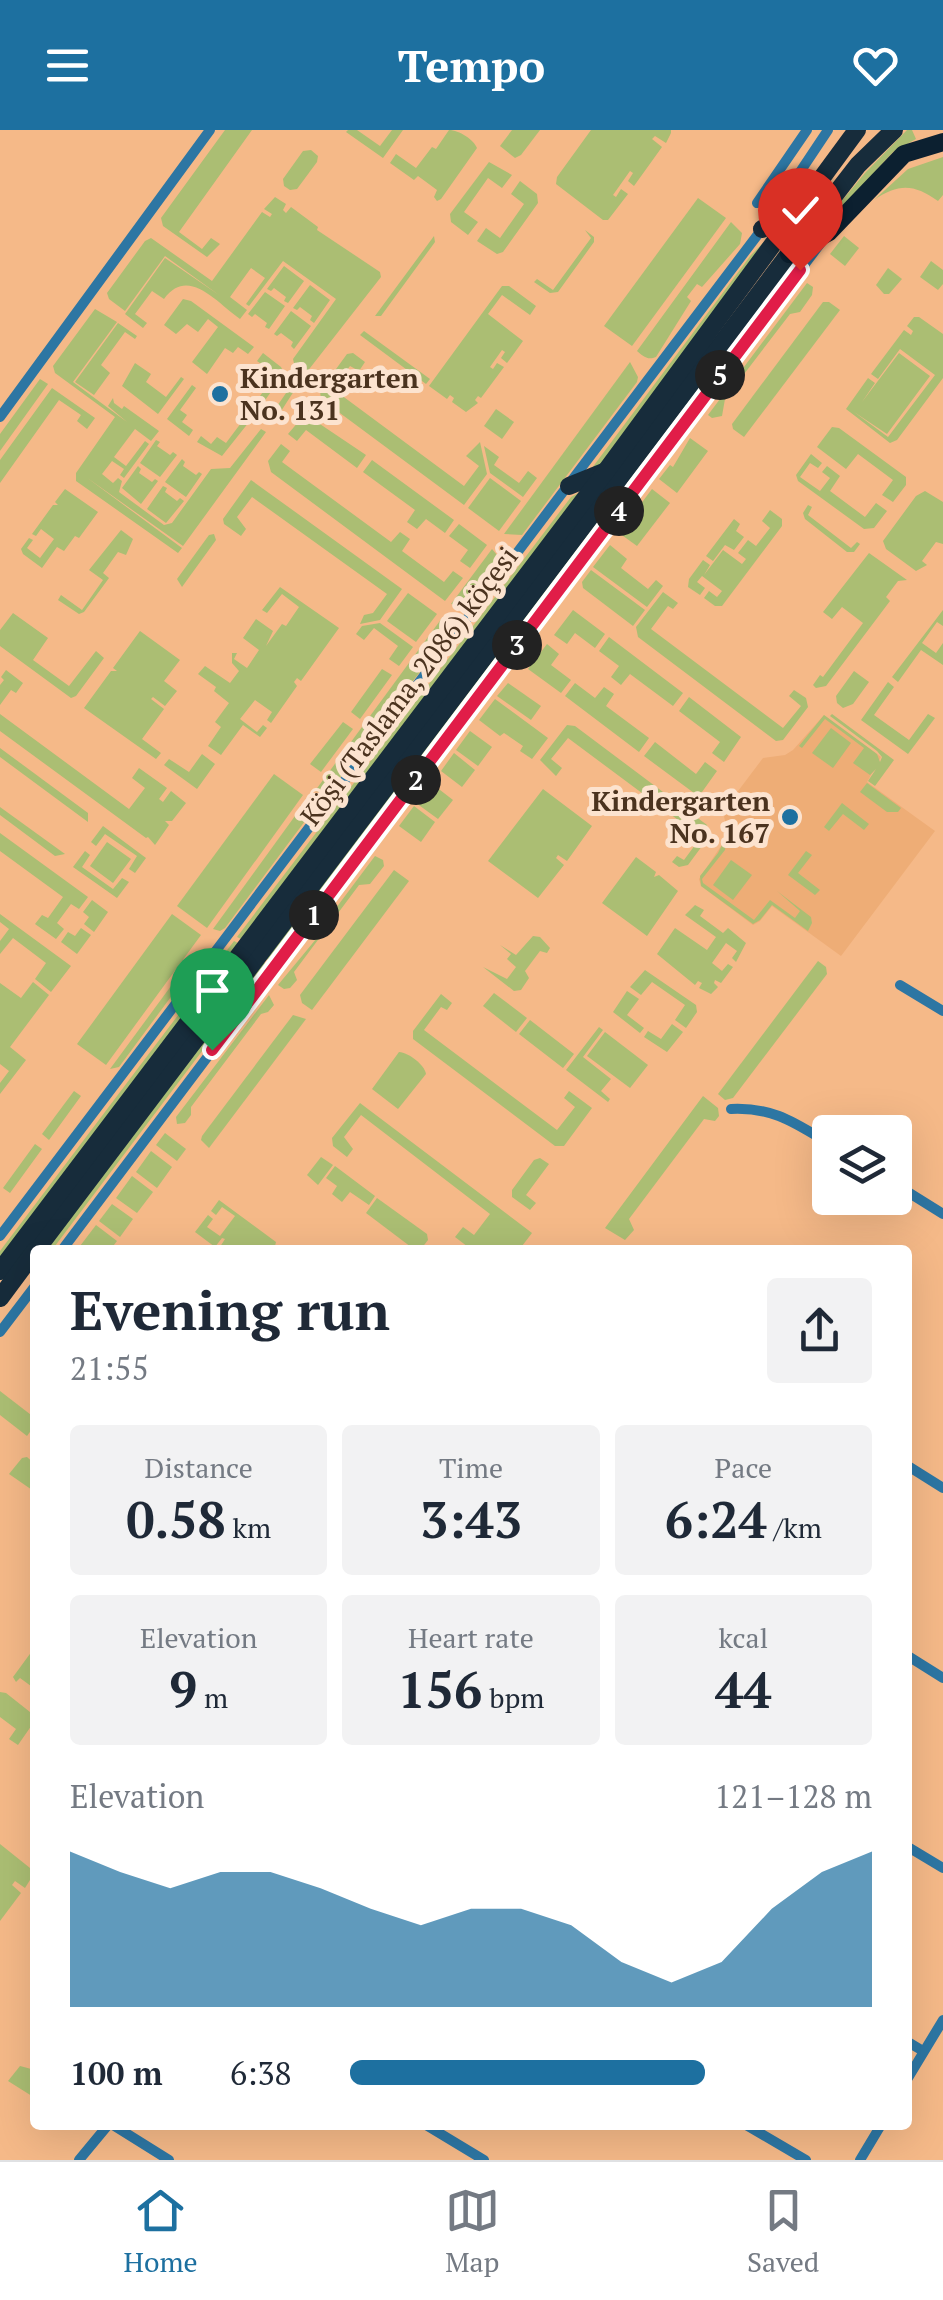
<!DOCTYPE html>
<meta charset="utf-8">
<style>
:root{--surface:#fff;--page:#f2f2f3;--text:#1f2937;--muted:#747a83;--line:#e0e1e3;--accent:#1d70a0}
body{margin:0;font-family:"PT Serif",serif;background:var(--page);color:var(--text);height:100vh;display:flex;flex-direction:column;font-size:38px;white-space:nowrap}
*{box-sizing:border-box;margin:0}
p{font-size:32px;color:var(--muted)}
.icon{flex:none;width:55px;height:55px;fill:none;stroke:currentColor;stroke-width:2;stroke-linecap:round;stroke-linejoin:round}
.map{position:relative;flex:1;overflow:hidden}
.side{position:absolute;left:30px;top:1115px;width:882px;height:885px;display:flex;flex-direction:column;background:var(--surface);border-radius:10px;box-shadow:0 10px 40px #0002}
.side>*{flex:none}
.controls{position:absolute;left:812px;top:985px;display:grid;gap:20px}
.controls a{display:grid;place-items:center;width:100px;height:100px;border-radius:10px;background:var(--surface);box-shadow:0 10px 40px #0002;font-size:50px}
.pin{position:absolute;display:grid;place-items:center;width:85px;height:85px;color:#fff;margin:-102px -42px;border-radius:50% 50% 50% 0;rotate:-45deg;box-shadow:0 0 10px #0007}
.pin .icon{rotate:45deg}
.km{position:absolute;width:50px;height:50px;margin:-25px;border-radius:50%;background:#222;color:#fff;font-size:28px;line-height:50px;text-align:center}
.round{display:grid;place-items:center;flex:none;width:105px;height:105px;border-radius:10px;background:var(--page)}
.summary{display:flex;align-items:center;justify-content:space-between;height:170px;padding:0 40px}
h1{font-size:55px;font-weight:800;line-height:75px}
.metrics{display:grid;grid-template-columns:repeat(3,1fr);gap:15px;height:170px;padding:10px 40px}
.metrics div{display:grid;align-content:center;border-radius:10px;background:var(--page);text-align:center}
.metrics b{font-size:50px;font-weight:800}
.metrics small{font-size:28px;font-weight:400}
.metrics p{font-size:28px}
.chart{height:280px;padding:20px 40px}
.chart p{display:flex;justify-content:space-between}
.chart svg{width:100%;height:180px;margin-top:10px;fill:var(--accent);opacity:.7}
ul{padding:0 40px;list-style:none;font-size:32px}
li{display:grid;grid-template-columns:160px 120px 1fr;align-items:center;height:75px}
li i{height:25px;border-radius:12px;background:var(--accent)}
header{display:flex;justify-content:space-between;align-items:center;height:130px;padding:0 40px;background:var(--accent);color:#fff;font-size:45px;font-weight:800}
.menu{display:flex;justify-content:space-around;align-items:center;height:140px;border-top:2px solid var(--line);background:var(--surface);font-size:28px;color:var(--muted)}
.menu a{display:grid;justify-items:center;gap:5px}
.menu .current{color:var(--accent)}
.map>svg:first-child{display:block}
.built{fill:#eead76}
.green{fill:#abbe73}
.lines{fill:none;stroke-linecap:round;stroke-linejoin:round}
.minor{stroke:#2d76a3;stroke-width:10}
.primary{stroke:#172c3b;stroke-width:18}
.trunk{stroke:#0c2030;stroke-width:18}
.route-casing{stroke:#fff;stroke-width:20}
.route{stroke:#e11d48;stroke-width:12}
.poi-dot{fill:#1d70a0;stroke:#fce3cf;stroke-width:4}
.labels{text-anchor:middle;stroke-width:10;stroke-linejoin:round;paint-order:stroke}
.poi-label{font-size:28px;font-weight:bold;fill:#4b331f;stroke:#fce3cf;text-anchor:start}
.street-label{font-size:28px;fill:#4b331f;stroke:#fce3cf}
</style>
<header><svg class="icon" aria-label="menu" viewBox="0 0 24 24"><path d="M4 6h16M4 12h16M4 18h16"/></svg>Tempo<svg class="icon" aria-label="heart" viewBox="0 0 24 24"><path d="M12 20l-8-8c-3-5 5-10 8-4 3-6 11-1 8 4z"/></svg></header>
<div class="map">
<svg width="943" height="2030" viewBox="0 0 943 2030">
<rect width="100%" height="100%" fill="#f5b988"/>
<polygon class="built" points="824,585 881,627 867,652 935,701 841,826 772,776 760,791 753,795 701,756 699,749 723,713 727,701 723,681 763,628 785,625 793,620"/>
<g class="green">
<polygon points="225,0 252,0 179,102 202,119 211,108 220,114 207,127 163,96 161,88"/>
<polygon points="348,0 357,0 380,16 392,0 403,0 383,28 346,2"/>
<path d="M449,0C459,0 474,10 477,18L441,69L437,71L434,67L437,60L418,46L414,50L390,33L396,24L416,38L432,17L436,19Z"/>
<polygon points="512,0 540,0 521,25 515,28 500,16"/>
<polygon points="591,0 671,0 671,3 666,13 655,6 652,9 662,17 634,56 628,51 633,43 630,41 613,65 616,67 621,59 628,64 608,90 603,90 556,54 557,47"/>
<polygon points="907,0 912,0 916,9 893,22 827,94 816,102 865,43"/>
<polygon points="311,20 318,26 317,32 297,59 290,60 284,56 283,49 303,21"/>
<path d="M943,27V65L938,71C914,54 899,53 874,70L908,39Z"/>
<polygon points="489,32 512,45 502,58 488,48 464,82 478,92 468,105 451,92 450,84"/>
<polygon points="520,51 537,64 538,73 503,122 497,124 477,111 486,98 500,108 524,74 511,64"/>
<path d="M275,67L286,74L283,80L286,83L291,77L318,97L317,100L380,142L381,147L303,247L276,289L271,285L297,247L293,229L336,169L283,131L249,176L246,174L265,148L251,138L230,167L247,180L240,189C216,172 188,136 164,169L152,161L135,184L147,193L143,198L125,184L165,128L219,165L165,126L125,181L109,169L107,163L145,111L151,108L212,151L262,82L270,87L272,84L264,79Z"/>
<polygon points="698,68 726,88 632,216 604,196"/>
<path d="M731,92L742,103L740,114L702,157L697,154L687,167L691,171L656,227C647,231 642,225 637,221Z"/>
<polygon points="585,100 594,107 594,112 558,162 550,163 534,152 537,149 553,160 591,108"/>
<polygon points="772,104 600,335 592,338 751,125"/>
<polygon points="434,106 435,112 381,186 375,186"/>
<polygon points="844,106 859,118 845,136 830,124"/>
<polygon points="801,127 628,357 626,358 630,347 788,136"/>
<polygon points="931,131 943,140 943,154 938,160 920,147"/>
<polygon points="284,136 304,151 288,173 284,171 286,167 274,158 271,161 267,159"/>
<polygon points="888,138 902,149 889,164 884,164 876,155"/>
<polygon points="807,153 813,157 812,165 800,182 790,184 725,269 722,286 712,288 708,285"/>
<polygon points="310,155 330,170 314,193 310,190 312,186 300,177 297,180 293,178"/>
<polygon points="502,156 509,156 536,176 530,185 502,165 488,184 523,211 507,233 501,228 505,222 502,220 490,237 493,239 497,233 504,237 481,268 478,266 475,270 478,273 466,282 452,272 454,268 450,265 447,269 429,256"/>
<polygon points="265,162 285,176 269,199 265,197 267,193 255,184 252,187 248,184"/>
<polygon points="183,169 191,171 254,217 248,224 238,217 233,223 225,218 207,244 192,232 218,197 208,189 198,202 187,194 176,204 164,195"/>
<polygon points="823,172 829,172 840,180 744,307 733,299 732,294"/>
<polygon points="95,179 117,192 73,252 127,292 108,276 113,268 114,273 122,279 124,276 159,301 151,311 135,299 114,327 126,336 145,311 149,314 124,348 120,345 124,339 112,331 102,344 113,353 118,348 122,351 119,362 164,395 172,393 211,339 230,338 261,299 266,302 183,416 86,347 182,418 178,423 76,351 76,343 115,287 55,243 53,236"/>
<polygon points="291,181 311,196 294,219 291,216 293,212 281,203 277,206 274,204"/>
<polygon points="914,187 919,187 943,204 943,248 897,310 890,313 846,279 868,248 875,253 862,272 899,223 930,246 887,304 854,282 888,307 935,245 900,219 878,249 871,244 904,200 911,205 913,201 907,196"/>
<polygon points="118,193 137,206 135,209 125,202 101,235 110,243 94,265 75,252"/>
<polygon points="364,201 430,249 426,254 360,205"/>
<polygon points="263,223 281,237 284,243 259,279 254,275 271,250 263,244 267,238 257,231"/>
<polygon points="353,223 365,232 359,241 350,236 333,259 464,356 479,336 466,326 480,312 487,344 464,375 321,269 320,261 347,224"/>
<polygon points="630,232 638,247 637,252 522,405 504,404"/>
<polygon points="135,233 151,244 146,252 166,267 181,247 184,249 158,284 122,256"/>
<polygon points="40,249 48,254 0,321 0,304"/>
<polygon points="192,255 196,258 180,280 187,285 182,292 193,300 189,306 167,289"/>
<polygon points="52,258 95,288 87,299 77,291 81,285 59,270 0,353 0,330"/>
<polygon points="496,279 514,292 502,309 484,296"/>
<polygon points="305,284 366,325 357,338 306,300 297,311 288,304"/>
<polygon points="244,289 249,292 222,326 197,312 201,306 211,314 217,307 226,313"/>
<polygon points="832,297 839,298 906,347 906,355 893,372 882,365 893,350 858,324 846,339 817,317"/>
<polygon points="690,308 708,321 677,363 659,349 670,335 673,337"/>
<polygon points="156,310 160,312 157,316 170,325 173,322 177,325 160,347 140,333"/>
<polygon points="281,314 290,321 282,332 391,412 400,402 410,409 402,421 444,452 453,441 463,448 445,471 271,342 268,331"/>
<polygon points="484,316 499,327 494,335 519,353 528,341 537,348 523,367 490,343"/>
<polygon points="811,324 822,333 818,338 810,333 800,347 820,361 830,348 822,342 827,336 840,346 830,361 865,387 876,373 887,381 874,398 864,399 798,351 796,345"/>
<polygon points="182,329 185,332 183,336 196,345 199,342 202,344 186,367 165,352"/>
<polygon points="372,330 454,390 445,403 426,389 417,399 407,392 415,380 363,342"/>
<polygon points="138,336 141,339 139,343 152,352 155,349 158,351 141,374 122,358"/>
<polygon points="490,348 521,371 499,401 468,378"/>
<polygon points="251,350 402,459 380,490 360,494 364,485 373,483 387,464 252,367 237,387 246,399 241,406 224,394 223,389"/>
<polygon points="163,356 167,358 165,362 177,371 180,368 184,371 166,393 147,379"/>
<polygon points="65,359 98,382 79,408 75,406 64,421 57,417 42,438 23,424 21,419 29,408 33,410 27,418 40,428 54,409 41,399 36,406 32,404 53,375 58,375 55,372"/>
<polygon points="652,359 670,373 637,416 619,403"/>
<polygon points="925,361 943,372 943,414 936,412 922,431 927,435 916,441 886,419 883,411 916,366"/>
<polygon points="580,362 241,809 237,807 571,367"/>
<polygon points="808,375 812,377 808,385 851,418 857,412 860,414 854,422 847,422 805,389 803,383"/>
<polygon points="606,379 605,389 270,831 266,828"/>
<polygon points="770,380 782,389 782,396 722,476 715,476 704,468 709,461 717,467 722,461 702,446 697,452 705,458 700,465 688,457 689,449 703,430 710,435 704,445 723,420 742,434 746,429 738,423 748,410 756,416 770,398 762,391"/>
<polygon points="734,389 740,394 736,401 744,407 734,420 725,415 713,431 706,426"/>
<polygon points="459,394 487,415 470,438 460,431 468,420 449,406"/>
<polygon points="121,400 133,409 126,425 118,422 103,443 109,448 84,482 79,484 58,470 61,465 82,480 103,450 89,440"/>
<polygon points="214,404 216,410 182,457 177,449 209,405"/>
<polygon points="610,415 627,429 621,438 648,459 656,450 663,456 647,477 593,437"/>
<polygon points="492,419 497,425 499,437 468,477 451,474"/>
<polygon points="869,423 907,450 898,451 886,467 890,471 826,556 816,558 813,555 820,545 823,547 863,493 842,477 832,489 823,482"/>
<polygon points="591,440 645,480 633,496 583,458 582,452"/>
<polygon points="280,457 339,498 301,551 297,548 294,552 297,556 271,593 267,590 272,582 255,570 240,589 257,602 263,595 267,598 260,607 243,595 221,625 208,616 221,597 215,592 229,573 214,561 216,557 198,544 205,536 230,553 239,541 232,533 232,523 237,523 234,529 247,538 259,520 243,508 256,489 273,501 266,516 282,494 286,496 299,477 282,464 267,483 262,480"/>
<polygon points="663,462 678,473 673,479 668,476 651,499 783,598 801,576 789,566 794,560 806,568 808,577 783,610 776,611 638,507 636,497"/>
<polygon points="408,463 437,484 416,512 387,491"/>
<polygon points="573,480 605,504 595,518 575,503 567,514 554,505"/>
<polygon points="943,480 943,496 937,492 922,513 936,523 943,513 943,535 921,520 898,552 892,547"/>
<polygon points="13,483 48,508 33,530 69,556 96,521 104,528 76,566 71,568 0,516 0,500"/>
<polygon points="442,488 447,506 332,658 324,662 315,661"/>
<polygon points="380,493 413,517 399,536 389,529 398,516 374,498 364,510 356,504 362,496"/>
<polygon points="140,501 180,530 164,551 177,561 165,576 153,567 151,569 164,579 142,609 161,623 156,629 84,578 111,541 117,541 113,538"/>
<polygon points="609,507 683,563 673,576 630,544 621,555 611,547 619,536 599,521"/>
<polygon points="547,514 559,524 551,535 571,550 561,563 528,539"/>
<polygon points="382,539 392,545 360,589 351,582"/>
<polygon points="6,540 23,553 16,563 11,560 0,575 0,555 4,550 1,547"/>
<polygon points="854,541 869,552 853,574 843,578 837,573 836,566"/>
<polygon points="888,552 894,557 874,585 909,610 928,584 935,588 908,624 861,590"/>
<polygon points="508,553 541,576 531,590 497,566"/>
<polygon points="575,553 595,568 604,557 614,564 606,576 649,608 639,622 565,566"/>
<polygon points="689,567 741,607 724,632 712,623 720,612 679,581"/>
<polygon points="495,569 548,608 532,629 520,621 523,616 504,603 500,606 479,590"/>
<polygon points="0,584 129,679 145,658 132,648 139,638 167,658 159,669 163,672 171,661 186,673 172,691 165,691 169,695 155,715 148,707 146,708 0,601"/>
<polygon points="832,584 894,630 875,656 868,651 876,639 870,645 853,633 864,618 825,589 802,618 799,616 824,585 877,624 880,632 882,627 877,621 830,586"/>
<polygon points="343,592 353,599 321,642 310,634"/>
<polygon points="567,595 575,596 707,695 708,708 688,735 679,737 672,732 677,726 684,730 701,707 568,608 551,629 562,638 556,646 540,630"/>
<polygon points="831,598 851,613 833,638 812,623"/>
<polygon points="470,601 492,617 478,636 456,620"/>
<polygon points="655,612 696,644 705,632 717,641 702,662 694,663 644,626"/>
<polygon points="0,618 88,683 88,692 0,627"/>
<polygon points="454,623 475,640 462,657 441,641"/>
<polygon points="202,624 215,634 197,659 164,635 169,629 189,642"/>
<polygon points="274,644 303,665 207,798 177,776"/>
<polygon points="431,653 453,670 438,689 416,673"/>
<polygon points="867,653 901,678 898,682 887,682 860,662"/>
<polygon points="543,659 592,696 567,731 558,725 556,728 564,735 538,768 488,731"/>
<polygon points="308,668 311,683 225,798 220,801 213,799"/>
<polygon points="842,673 869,694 864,700 843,684 829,701 824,697"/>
<polygon points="414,676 435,692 421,712 399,696"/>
<polygon points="0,677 65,724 55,726 0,685"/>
<polygon points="103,696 146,728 135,743 129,739 137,726 105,704 96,716 91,712"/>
<polygon points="0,703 88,767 79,779 71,774 57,793 64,799 56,809 35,794 42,785 48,788 63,767 0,721"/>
<polygon points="727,705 725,720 702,749 703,753 754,790 770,770 795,788 800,781 777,761 811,787 812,793 808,801 772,775 760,790 753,794 701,756 700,746 718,723"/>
<polygon points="107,712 131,729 113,753 90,736"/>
<polygon points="85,721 90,725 82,737 113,759 122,748 129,752 117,768 73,737"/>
<polygon points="806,721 812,725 798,743 820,760 815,765 788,745"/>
<polygon points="375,726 383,730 384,736 370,754 359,755 294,842 297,850 290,858 284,859 278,855 326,797 324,794"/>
<polygon points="636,727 656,742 654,747 659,745 678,761 647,806 602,773"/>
<polygon points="731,730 752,745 733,770 713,755"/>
<polygon points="394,740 409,751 312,880 302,873 300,865"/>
<polygon points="92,770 108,782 94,802 84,794 89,787 83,782"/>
<polygon points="695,775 704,780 700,786 723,803 728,798 746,813 736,832 732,828 737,821 726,813 712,833 722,841 728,834 733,837 721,853 715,850 714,853 718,857 711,864 699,858 702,853 698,851 695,855 657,824 675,798 707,820 716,807 685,785"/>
<polygon points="0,784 71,836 51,862 35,849 46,833 13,808 0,824 0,811 9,799 0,792"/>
<polygon points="172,784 201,805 106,935 77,914"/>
<polygon points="81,798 91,805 77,824 61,812 68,802 75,806"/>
<polygon points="533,806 540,807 550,818 547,823 540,821 525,841 529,848 521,860 514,861 483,837 507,849 516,837 507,829 511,824 500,815 516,825"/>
<polygon points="234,811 238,813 0,1128 0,1121"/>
<polygon points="818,831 826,837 827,844 733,968 725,970 718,964"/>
<polygon points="263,832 267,835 52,1120 45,1120"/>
<polygon points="645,840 696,875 697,882 686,898 675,890 685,875 652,852 641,865 630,857"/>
<polygon points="33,852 49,865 10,917 26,930 0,964 0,953 9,941 0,934 0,853 21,868"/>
<polygon points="171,856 176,860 119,937 110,939"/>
<polygon points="627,861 639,869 627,885 644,898 640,903 613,882"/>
<polygon points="494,863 527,888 516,902 483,876"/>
<polygon points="441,864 452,873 447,880 441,877 424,900 557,1000 575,977 564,968 569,961 592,978 564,1016 555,1016 413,909 413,901"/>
<polygon points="269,865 274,875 268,882 261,884 191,977 191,985 185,993 177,994 176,987"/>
<polygon points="293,885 306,889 209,1018 201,1010 202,1006"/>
<polygon points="530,890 574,924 563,938 519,904"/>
<polygon points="672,894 683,902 667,922 644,907 648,901 661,909"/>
<polygon points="599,897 603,900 583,927 611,949 601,961 610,969 608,972 566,940"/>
<polygon points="605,902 648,935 630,958 587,926"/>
<path d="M399,922C409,923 424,934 426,944L398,979L372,959Z"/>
<polygon points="74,961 81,966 49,1010 42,1004"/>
<polygon points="703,966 718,978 719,986 715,991 704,989 629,1089 634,1100 625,1110 605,1098"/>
<polygon points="360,973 532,1103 519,1120 472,1120 455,1107 463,1097 474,1105 490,1084 361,985 344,1007 353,1019 347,1027 333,1016 332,1008"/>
<polygon points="165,1003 186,1019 177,1031 156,1015"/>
<polygon points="35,1014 42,1019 10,1063 3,1058"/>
<polygon points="151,1021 172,1037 157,1058 136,1042"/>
<polygon points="321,1027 333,1035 318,1055 307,1045"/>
<polygon points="540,1028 549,1034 526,1065 536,1073 530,1080 512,1067 512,1060 534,1030"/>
<polygon points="335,1036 375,1066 369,1075 350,1062 342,1072 332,1064 337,1056 326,1048"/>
<polygon points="132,1046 153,1062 137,1083 116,1068"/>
<polygon points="377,1068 427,1104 428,1110 421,1119 415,1120 366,1083"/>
<polygon points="219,1070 276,1112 274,1120 218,1120 225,1109 222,1108 215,1117 195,1102 208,1085 213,1089 207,1097 220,1106 235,1086 222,1077 216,1085 211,1081"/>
<polygon points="112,1074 133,1089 120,1107 99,1091"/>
<polygon points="96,1095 117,1111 110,1120 77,1120"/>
<polygon points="0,1261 35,1288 35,1295 27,1306 0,1285"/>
<polygon points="27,1327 35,1334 35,1362 9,1344 22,1328"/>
<polygon points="35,1517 35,1559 20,1548 16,1552 13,1547"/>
<polygon points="0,1562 6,1563 35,1586 34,1592 18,1615 9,1609 16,1599 0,1587"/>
<polygon points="0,1714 35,1742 25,1758 15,1751 12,1755 21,1763 0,1791"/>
<polygon points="20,1936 35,1940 35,1968 8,1951"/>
</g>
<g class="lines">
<g class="minor">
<polyline points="757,73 807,0"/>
<polyline points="0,287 210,0"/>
<polyline points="900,855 943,881"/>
<path d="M731,979C774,977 795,993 830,1014"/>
<polyline points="895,1054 943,1084"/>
<polyline points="0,1106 762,99 828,0"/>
<polyline points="62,1120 823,110"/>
<polyline points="0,1202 35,1156"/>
<polyline points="908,1336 943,1358"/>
<polyline points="908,1526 943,1548"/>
<polyline points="908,1717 943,1738"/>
<polyline points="908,1912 923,1921"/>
<polyline points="908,1948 943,1890"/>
<polyline points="113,1995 169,2030"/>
<polyline points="426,1995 484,2030"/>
<polyline points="746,1995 806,2030"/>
<polyline points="79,2030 108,1995"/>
<polyline points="860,2030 881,1995"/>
</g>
<g class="primary">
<polyline points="762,99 797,81"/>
<polyline points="569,356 606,341"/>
<polyline points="613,389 618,350"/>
<polyline points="36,1120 789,124 858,35 894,0"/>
<polyline points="0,1141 606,341 857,0"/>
<polyline points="0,1168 35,1121"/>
</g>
<polyline class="trunk" points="789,124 829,102 904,24 943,12"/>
</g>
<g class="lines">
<g class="route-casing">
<polyline id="route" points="212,920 800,140"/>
</g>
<use href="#route" class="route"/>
</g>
<g class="poi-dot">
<circle cx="220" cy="264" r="10"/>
<circle cx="790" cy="687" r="10"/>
</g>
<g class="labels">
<g class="poi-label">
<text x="240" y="258">Kindergarten<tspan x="240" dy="32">No. 131</tspan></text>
<text x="770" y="681" text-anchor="end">Kindergarten<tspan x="770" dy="32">No. 167</tspan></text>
</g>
<g class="street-label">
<text transform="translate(409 556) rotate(-53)" y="10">Köşi (Taslama, 2086) köçesi</text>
</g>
</g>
</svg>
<div class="controls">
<a><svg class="icon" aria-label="layers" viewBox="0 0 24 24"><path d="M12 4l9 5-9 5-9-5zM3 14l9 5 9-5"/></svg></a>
</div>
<div class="pin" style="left:212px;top:920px;background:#1e9e55"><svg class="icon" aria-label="arrive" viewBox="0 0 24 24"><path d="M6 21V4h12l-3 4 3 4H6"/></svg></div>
<div class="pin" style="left:800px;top:140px;background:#d93025"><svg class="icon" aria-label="check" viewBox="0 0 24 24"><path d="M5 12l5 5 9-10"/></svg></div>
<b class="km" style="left:314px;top:785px">1</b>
<b class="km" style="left:416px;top:650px">2</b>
<b class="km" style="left:517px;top:515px">3</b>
<b class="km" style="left:619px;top:381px">4</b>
<b class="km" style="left:720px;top:245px">5</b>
<section class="side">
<div class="summary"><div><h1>Evening run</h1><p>21:55</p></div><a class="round"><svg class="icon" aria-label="share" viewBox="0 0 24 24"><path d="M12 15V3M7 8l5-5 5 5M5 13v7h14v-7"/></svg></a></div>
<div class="metrics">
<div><p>Distance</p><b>0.58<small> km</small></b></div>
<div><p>Time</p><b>3:43</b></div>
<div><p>Pace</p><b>6:24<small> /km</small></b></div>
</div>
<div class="metrics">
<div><p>Elevation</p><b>9<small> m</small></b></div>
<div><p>Heart rate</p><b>156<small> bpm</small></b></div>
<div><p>kcal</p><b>44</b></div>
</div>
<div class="chart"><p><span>Elevation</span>121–128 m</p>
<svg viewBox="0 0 160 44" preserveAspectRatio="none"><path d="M0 44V6L10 11L20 15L30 11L40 11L50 15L60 20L70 24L80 20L90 20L100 24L110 33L120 38L130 33L140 20L150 11L160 6V44z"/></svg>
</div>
<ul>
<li><b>100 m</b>6:38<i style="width:68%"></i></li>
</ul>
</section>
</div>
<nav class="menu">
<a class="current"><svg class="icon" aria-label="home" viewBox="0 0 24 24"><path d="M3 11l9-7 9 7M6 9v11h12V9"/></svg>Home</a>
<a><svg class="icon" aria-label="map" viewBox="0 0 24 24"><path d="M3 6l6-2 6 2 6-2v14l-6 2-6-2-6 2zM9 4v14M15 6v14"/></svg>Map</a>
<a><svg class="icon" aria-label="saved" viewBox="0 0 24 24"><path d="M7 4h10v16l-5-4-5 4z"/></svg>Saved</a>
</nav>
